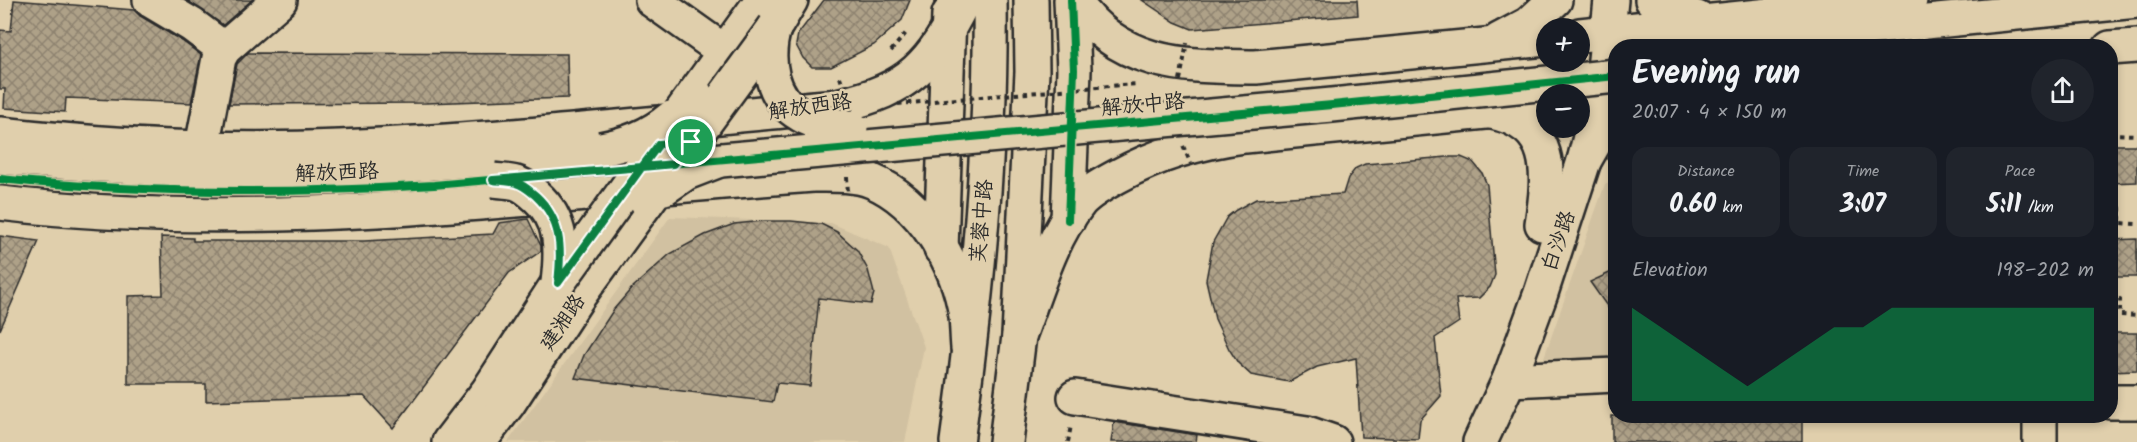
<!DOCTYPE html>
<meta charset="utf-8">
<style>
:root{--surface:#171b24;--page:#20242c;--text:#f1f3f6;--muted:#9ea1a6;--accent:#0b8043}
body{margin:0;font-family:Kalam,"LXGW WenKai TC",sans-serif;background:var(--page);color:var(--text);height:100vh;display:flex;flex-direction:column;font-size:22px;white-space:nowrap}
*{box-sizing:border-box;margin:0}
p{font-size:20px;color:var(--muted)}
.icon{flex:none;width:33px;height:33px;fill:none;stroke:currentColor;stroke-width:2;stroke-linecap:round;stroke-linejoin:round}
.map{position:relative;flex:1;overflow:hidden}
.panel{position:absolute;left:1608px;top:39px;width:510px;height:384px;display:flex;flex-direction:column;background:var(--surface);border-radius:24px;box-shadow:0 3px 9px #0003}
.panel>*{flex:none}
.fabs{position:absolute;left:1536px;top:18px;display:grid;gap:12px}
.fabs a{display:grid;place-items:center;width:54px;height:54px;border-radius:50%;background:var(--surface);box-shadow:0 3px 9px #0003;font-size:30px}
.pin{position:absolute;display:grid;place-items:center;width:51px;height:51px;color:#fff;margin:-26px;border:3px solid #fff;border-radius:50%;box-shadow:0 2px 6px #0007}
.round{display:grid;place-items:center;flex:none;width:63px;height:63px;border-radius:32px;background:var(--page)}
.overview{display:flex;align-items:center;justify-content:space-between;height:102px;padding:0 24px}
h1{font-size:33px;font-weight:700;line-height:45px}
.stats{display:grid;grid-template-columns:repeat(3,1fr);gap:9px;height:102px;padding:6px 24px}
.stats div{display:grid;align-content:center;border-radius:15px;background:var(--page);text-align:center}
.stats b{font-size:26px;font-weight:700}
.stats small{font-size:16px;font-weight:400}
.stats p{font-size:16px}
.chart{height:168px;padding:12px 24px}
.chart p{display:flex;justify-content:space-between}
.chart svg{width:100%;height:108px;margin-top:6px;fill:var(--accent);opacity:.7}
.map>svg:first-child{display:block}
.built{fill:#d1c1a1}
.building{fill:url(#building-cross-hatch);stroke:#2b2b2b;stroke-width:1.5}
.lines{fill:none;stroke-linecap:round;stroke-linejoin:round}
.minor-casing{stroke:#2b2b2b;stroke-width:38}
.major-casing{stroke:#2b2b2b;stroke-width:38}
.path{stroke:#2b2b2b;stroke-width:4;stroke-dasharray:4.5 4.5;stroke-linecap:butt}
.minor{stroke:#e0cfac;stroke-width:33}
.major{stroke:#e0cfac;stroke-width:33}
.minor-bridge-casing{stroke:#2b2b2b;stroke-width:38;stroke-linecap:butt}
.major-bridge-casing{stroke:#2b2b2b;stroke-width:38;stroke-linecap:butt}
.path-bridge{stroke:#2b2b2b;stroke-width:4;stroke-dasharray:4.5 4.5;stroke-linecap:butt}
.minor-bridge{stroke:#e0cfac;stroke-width:33}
.major-bridge{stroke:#e0cfac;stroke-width:33}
.cycleway-casing{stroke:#e0cfac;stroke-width:11}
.cycleway{stroke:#00873e;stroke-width:8}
.route-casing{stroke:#fff;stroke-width:12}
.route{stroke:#0b8043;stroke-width:8}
.labels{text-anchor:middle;stroke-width:5;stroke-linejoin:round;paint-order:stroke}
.street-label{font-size:21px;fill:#2b2b2b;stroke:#e0cfac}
</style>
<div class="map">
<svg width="2137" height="442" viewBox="0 0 2137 442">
<defs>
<pattern id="building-cross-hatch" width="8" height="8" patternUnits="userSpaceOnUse" patternTransform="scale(1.5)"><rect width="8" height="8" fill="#aea188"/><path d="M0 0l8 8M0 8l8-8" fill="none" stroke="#8e836f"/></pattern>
</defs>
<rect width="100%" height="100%" fill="#e0cfac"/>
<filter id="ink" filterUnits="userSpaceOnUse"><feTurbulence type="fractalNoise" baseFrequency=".0167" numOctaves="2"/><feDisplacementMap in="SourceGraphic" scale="12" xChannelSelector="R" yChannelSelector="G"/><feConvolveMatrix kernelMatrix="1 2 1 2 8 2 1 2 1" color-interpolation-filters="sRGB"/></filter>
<g filter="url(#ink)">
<g class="built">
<polygon points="1615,178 1615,362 1541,366 1605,184"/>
<polygon points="670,217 831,223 889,248 924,347 905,442 508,442"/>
</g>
<g class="building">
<polygon points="14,0 134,10 140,16 182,41 201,55 191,103 66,98 65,112 4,108 5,89 0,89 0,30 11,31"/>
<polygon points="187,0 252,0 223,25"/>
<polygon points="824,0 910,0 902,20 874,45 831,67 812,67 803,58 796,45 798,34"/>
<polygon points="1142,0 1357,0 1358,15 1192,29 1175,22"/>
<polygon points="248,53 567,54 568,98 426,103 229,104 237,64"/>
<polygon points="2110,145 2137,145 2137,182 2110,183"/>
<polygon points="1447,157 1461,157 1473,162 1482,173 1487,185 1495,275 1490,287 1479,298 1456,299 1459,322 1435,338 1441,396 1420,420 1418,439 1361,437 1356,358 1317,367 1289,382 1251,375 1238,363 1229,349 1215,319 1206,280 1213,242 1227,217 1236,210 1256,199 1343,194 1348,178 1356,168 1365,164"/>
<polygon points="528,219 541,246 541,251 509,273 393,428 364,396 206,401 206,384 128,384 128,296 163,295 161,237 193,238 193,241 364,241 493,234 499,223"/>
<polygon points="764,221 791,221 821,224 837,232 857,250 868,270 874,293 871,304 819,298 810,386 777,383 773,402 575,378 584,355 614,309 632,288 670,254 705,235 734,224"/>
<polygon points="0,236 39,241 0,330"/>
<polygon points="2137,239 2137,277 2110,277 2110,240"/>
<polygon points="1616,270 1616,319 1590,282"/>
<polygon points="2110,333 2137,333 2137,370 2110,371"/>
<rect x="1612" y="416" width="190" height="26"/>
<polygon points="1114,422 1197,435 1196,442 1111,442"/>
</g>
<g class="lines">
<g class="minor-casing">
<g id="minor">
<polyline points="150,0 192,25 224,49"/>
<polyline points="652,0 725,52"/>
<polyline points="1686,46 2137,1"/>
<polyline points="202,147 219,58 224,49 280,0"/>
<path d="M0,157C113,167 227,174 340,169C436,165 533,154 629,147"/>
<polyline points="1068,220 1074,70 1071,0"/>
<polyline points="941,249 949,14"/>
<polyline points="1509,380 1616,375"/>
<polyline points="1075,397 1307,433 1333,442"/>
<polyline points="2110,402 2137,402"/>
<polyline points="2040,416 2040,442"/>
<polyline points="1480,442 1509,380 1541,293 1584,161 1602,89 1611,0"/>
</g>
</g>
<g class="major-casing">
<g id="major">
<path d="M1074,0C1118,67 1184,66 1256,67L1546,39"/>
<polyline points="1652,0 1662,7 1697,18"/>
<polyline points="775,27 791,0"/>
<polyline points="1580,35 1910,0"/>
<polyline points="1499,40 1529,24 1555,0"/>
<polyline points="2110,48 2137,46"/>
<polyline points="695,93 762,0"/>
<polyline points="1580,103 1616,99"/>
<path d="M1492,112C1554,125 1550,172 1542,224"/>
<path d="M0,134C110,146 229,152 340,147C505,140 671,121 837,106C911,89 931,65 964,0"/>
<polyline points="1584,161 1596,140 1616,118"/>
<path d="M0,203C271,235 543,194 813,175C833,175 854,174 872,181C922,202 958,263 966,316C967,326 967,337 968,348"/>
<path d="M1019,336C1036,292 1050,239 1080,202C1090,191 1105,183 1118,176C1158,154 1199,142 1245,136L1546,106"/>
<polyline points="449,442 488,391 558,283"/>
<polyline points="479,442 508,404 578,297 647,202"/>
<path d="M957,442C977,296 992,148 990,0"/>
<polyline points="1006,442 1019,336 1032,72 1031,0"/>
</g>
</g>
<g class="path">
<polyline points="891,51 906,33"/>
<polyline points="1121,85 1137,84"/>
<polyline points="2110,134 2137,135"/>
<polyline points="2110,208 2120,208 2120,223 2137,224"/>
<polyline points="2110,299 2120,299 2120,315 2137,316"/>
<polyline points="1068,442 1071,425"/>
</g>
<use href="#minor" class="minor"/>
<use href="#major" class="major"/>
<g class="minor-bridge-casing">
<polyline id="minor-bridge" points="688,163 1332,105 1616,76"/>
</g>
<g class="major-bridge-casing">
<g id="major-bridge">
<path d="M774,28C765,59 770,98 801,115C816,124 834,125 851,127"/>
<path d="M601,149C627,144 650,136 671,118"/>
<path d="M493,180C500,181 509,181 516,183C524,185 530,191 536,196C563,220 562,249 558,283"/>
<polyline points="664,188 686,173 717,161"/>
<polyline points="647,202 775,27"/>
<polyline points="558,283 695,93"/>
</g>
</g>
<g class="path-bridge">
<polyline points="840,77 848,100"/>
<polyline points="1180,80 1187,43"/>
<polyline points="898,104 1121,85"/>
<polyline points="1183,146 1191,164"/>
<polyline points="847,177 848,194"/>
</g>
<use href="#minor-bridge" class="minor-bridge"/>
<use href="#major-bridge" class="major-bridge"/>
<g class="cycleway-casing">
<g id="cycleway">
<path d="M0,179C145,194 289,194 434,185L1332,105L1616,76"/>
<polyline points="1068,220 1074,70 1071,0"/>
</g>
</g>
<use href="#cycleway" class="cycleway"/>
</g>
</g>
<g class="lines" filter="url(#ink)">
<g class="route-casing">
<path id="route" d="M691,142L659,144L642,167L493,180C500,181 509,181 516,183C524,185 530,191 536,196C562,220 562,249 558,283L642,167L674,164L691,142"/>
</g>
<use href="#route" class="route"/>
</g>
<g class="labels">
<g class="street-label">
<text transform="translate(1143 104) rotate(-5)" y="7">解放中路</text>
<text transform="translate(810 106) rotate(-8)" y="7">解放西路</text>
<text transform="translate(337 172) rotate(-2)" y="7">解放西路</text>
<text transform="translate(981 221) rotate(-85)" y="7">芙蓉中路</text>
<text transform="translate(1558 241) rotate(-71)" y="7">白沙路</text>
<text transform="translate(562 322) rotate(-56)" y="7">建湘路</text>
</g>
</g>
</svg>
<div class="fabs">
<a>+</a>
<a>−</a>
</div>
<div class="pin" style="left:691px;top:142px;background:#1e9e55"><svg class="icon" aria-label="arrive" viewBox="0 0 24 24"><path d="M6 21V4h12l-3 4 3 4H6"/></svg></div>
<section class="panel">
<div class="overview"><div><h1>Evening run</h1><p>20:07 · 4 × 150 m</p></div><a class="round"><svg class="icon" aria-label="share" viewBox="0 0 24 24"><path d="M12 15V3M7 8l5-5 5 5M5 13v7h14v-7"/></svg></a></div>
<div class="stats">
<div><p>Distance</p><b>0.60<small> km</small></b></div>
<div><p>Time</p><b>3:07</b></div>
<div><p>Pace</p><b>5:11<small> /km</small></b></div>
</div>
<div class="chart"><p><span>Elevation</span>198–202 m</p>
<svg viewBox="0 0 160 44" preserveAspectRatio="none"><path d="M0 44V6L10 14L20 22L30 30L40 38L50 30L60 22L70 14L80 14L90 6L100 6L110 6L120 6L130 6L140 6L150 6L160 6V44z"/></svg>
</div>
</section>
</div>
